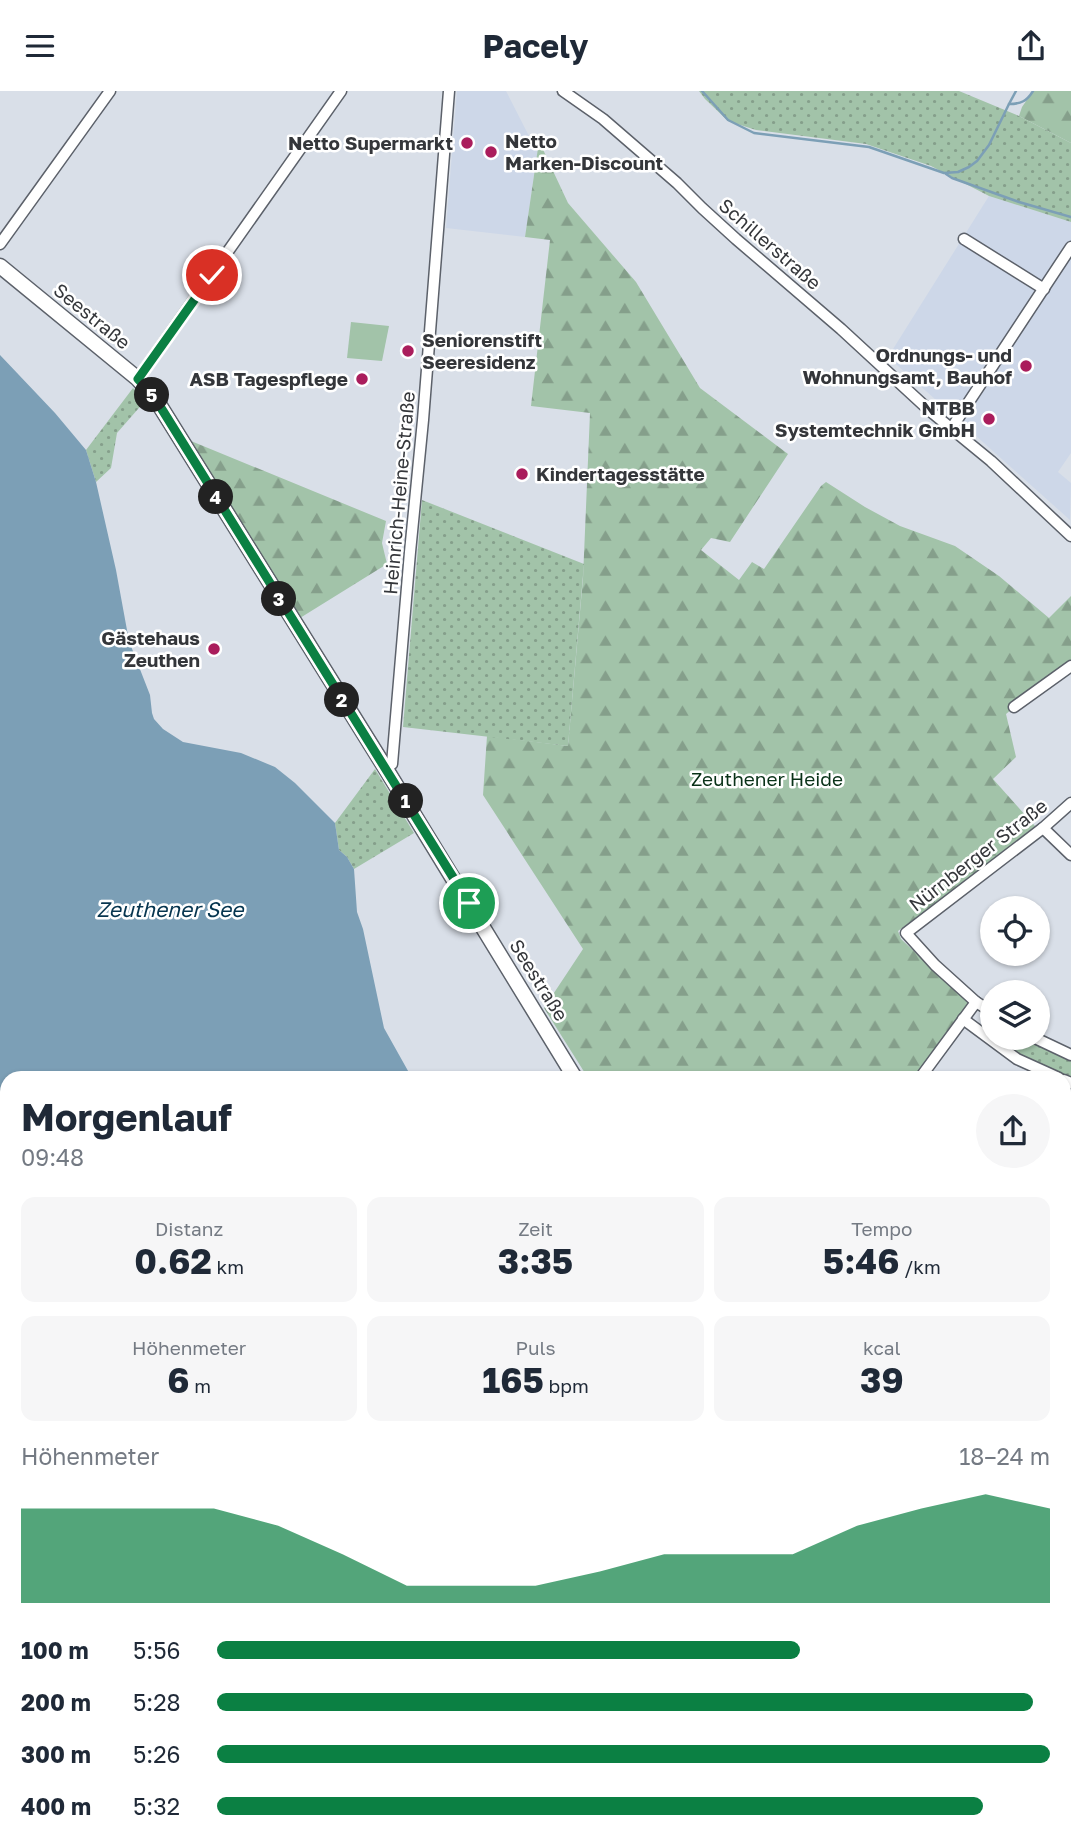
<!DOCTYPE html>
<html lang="de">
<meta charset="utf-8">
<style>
:root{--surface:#fff;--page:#f6f6f7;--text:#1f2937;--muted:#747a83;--accent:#0b8043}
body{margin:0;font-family:"Golos Text",sans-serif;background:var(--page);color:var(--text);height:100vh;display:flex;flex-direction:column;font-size:26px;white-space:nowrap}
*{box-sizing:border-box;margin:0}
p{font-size:23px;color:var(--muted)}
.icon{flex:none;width:38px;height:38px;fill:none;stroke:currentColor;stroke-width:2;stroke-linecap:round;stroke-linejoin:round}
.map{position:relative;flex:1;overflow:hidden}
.drawer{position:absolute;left:0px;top:980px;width:1071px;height:777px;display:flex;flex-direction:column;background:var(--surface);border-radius:21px 21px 0 0;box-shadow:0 2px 5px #0004}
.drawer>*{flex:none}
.tools{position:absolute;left:980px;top:805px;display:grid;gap:14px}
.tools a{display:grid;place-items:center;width:70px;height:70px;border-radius:50%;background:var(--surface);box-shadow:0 2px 5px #0004;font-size:35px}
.pin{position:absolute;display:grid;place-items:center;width:60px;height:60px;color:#fff;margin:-30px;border:4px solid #fff;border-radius:50%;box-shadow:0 2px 7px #0007}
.km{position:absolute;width:35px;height:35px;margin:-18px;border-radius:50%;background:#222;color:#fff;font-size:19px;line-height:35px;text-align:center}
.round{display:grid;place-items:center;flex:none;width:74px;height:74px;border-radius:37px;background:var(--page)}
.head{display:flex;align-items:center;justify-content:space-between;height:119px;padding:0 21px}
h1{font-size:38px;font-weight:700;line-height:52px}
.figures{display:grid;grid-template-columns:repeat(3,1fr);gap:10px;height:119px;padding:7px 21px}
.figures div{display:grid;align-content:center;border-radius:14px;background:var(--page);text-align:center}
.figures b{font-size:35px;font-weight:700}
.figures small{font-size:19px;font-weight:400}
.figures p{font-size:19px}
.chart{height:196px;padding:14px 21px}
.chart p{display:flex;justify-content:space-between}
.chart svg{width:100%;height:126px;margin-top:7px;fill:var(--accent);opacity:.7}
ul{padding:0 21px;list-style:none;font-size:23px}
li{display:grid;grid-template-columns:112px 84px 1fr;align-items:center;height:52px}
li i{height:18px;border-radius:9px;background:var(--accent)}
header{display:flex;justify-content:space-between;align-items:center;height:91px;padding:0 21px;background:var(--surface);font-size:32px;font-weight:700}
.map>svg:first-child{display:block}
.built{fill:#cdd7e8}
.grass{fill:#a2c3a9}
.forest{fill:url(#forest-firs)}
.park{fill:url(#park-dots)}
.water{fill:#7c9fb6}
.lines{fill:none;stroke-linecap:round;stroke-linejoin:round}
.stream{stroke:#7c9fb6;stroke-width:2.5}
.minor-casing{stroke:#5c616a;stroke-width:13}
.major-casing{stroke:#5c616a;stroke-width:17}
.minor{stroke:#fff;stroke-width:10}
.major{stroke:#fff;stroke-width:14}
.route-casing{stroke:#fff;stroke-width:14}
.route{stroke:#0b8043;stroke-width:9}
.poi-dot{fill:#aa1d5c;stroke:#fff;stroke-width:2.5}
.labels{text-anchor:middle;stroke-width:5;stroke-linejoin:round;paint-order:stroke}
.poi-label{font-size:19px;font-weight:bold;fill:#34363a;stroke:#fff;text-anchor:end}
.street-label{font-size:19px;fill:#34363a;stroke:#fff}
.park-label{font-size:19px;fill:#093218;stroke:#fff}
.water-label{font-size:21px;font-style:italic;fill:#06354f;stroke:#fff}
</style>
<header><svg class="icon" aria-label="menu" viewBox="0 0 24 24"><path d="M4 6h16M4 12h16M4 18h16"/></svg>Pacely<svg class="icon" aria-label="share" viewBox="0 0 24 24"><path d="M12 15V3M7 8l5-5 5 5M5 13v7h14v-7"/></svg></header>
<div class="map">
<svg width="1071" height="1757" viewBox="0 0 1071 1757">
<defs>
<pattern id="forest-firs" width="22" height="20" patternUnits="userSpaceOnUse" patternTransform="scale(1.75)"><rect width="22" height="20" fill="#a2c3a9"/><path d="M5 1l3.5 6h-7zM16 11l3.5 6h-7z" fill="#859f8b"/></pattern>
<pattern id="park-dots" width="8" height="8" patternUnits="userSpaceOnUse" patternTransform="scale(1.75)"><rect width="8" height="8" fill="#a2c3a9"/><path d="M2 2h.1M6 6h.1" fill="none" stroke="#859f8b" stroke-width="1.8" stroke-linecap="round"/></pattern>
</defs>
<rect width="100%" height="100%" fill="#d9dfe8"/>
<g class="built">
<polygon points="457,0 506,0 529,45 539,50 525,146 446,137"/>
<polygon points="989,105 1071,131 1071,362 1058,381 1071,392 1070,429 888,266"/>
</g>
<polygon class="grass" points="351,231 389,235 382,270 347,267"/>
<g class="forest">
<polygon points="1033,0 1071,0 1071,52 1019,25 1022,16"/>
<polygon points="539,50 568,112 636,191 700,297 788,363 730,451 711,447 701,459 739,489 752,471 764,478 821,395 826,391 865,416 900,435 955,455 999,485 1049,527 1071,505 1071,570 1006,623 1016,666 993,688 1035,735 958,796 898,840 901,848 969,912 913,987 588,987 544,917 583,858 483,704 487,645 568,655 583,487 590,322 531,315 550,149 525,146"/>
<polygon points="191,350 386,430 382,452 387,473 300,527"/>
</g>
<g class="park">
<polygon points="699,0 959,0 1019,25 1071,52 1071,131 989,105 931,75 866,53 756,39 728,30 705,8"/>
<polygon points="133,297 145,310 117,342 111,377 96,391 86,359"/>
<polygon points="422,409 584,473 568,655 403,636"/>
<polygon points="375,678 414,742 354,778 347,766 339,759 335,732"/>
<polygon points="994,947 1026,947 1071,967 1071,988 1017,964"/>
</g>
<polygon class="water" points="0,264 55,322 86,359 96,391 116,479 129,550 150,604 152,622 154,628 163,638 183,651 241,662 275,676 295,692 335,732 339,759 347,766 354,778 357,821 363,838 384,937 412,987 7,987 7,1750 389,1750 386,1757 0,1757"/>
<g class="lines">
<g class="stream">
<path d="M702,0L728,29L754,42L869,56L944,82L958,81L969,76L977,70L989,54L1009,13C1021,13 1027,10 1033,0"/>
<polyline points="1009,13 1016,0"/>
<polyline points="946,83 952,87 1019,111 1071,126"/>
</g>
<g class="minor-casing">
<g id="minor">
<polyline points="563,0 603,28 677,92 702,117 736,148 841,238 930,320 991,370 1071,445"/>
<polyline points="964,148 1044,198"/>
<polyline points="0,153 110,0"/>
<polyline points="138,288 341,0"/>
<polyline points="951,338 1071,156"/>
<polyline points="1014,616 1071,575"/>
<polyline points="386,678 392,673 410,461 423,329 449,0"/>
<polyline points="1043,737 1071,764"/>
<polyline points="992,921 976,911 935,874 906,842 1043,737 1071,712"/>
<polyline points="963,928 1017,968 1059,987"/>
<polyline points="1035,947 1071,964"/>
<polyline points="920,987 976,911"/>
<polyline points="1064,989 1071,992"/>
<polyline points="1064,1143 1071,1146"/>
<polyline points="1064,1309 1071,1312"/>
<polyline points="1064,1485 1071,1491"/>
<polyline points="1064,1686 1071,1677"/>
<polyline points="790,1750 795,1757"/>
<polyline points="506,1757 510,1750"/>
<polyline points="738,1757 750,1750"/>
<polyline points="988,1757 996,1750"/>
</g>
</g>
<g class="major-casing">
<g id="major">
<polyline points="0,175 138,288 155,307 386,678 575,987"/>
<polyline points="1044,1750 1048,1757"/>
</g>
</g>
<use href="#minor" class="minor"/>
<use href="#major" class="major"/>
</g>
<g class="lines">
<g class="route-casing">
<polyline id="route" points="212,184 138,288 152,303 163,320 469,812"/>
</g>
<use href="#route" class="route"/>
</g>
<g class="poi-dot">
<circle cx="467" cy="52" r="7"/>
<circle cx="491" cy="61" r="7"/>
<circle cx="408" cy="260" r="7"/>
<circle cx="1026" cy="275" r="7"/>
<circle cx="362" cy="288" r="7"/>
<circle cx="989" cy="328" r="7"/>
<circle cx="522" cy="383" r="7"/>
<circle cx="214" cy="558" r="7"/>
</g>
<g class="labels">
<g class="poi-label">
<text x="505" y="57" text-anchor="start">Netto<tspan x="505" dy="22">Marken-Discount</tspan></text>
<text x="453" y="59">Netto Supermarkt</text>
<text x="422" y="256" text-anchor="start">Seniorenstift<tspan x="422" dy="22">Seeresidenz</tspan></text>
<text x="1012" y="271">Ordnungs- und<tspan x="1012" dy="22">Wohnungsamt, Bauhof</tspan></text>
<text x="348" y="295">ASB Tagespflege</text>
<text x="975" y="324">NTBB<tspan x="975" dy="22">Systemtechnik GmbH</tspan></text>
<text x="536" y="390" text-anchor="start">Kindertagesstätte</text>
<text x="200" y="554">Gästehaus<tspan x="200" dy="22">Zeuthen</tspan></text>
</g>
<g class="street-label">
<text transform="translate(770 153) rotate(41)" y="7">Schillerstraße</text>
<text transform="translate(92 225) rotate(39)" y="7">Seestraße</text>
<text transform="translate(399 402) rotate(-85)" y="7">Heinrich-Heine-Straße</text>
<text transform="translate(978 764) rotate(-38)" y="7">Nürnberger Straße</text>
<text transform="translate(539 889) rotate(58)" y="7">Seestraße</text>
</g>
<g class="park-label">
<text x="767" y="695">Zeuthener Heide</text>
</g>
<g class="water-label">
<text x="170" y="826">Zeuthener See</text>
</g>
</g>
</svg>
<div class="tools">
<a><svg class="icon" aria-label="locate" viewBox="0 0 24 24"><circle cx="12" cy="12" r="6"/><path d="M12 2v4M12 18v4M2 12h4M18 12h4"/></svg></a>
<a><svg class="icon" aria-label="layers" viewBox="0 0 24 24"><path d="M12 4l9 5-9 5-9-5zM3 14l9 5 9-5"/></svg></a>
</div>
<div class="pin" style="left:469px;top:812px;background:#1e9e55"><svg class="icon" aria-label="arrive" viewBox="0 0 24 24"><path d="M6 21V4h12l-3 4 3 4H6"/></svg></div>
<div class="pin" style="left:212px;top:184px;background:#d93025"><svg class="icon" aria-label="check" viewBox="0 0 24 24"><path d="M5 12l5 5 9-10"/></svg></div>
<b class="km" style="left:406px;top:710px">1</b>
<b class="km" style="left:342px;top:609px">2</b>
<b class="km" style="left:279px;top:508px">3</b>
<b class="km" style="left:216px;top:406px">4</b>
<b class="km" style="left:152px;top:304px">5</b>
<section class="drawer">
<div class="head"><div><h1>Morgenlauf</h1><p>09:48</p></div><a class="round"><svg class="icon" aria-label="share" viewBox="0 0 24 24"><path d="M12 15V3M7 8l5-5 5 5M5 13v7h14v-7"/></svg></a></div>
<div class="figures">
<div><p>Distanz</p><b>0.62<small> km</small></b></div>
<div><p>Zeit</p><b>3:35</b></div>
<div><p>Tempo</p><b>5:46<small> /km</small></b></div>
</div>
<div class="figures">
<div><p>Höhenmeter</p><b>6<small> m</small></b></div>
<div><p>Puls</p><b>165<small> bpm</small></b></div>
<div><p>kcal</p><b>39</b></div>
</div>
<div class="chart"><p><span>Höhenmeter</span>18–24 m</p>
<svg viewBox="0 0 160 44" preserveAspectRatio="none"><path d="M0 44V11L10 11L20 11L30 11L40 17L50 27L60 38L70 38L80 38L90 33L100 27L110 27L120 27L130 17L140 11L150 6L160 11V44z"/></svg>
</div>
<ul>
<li><b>100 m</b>5:56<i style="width:70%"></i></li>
<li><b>200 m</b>5:28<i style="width:98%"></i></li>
<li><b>300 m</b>5:26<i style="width:100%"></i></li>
<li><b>400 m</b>5:32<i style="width:92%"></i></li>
</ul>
</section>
</div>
